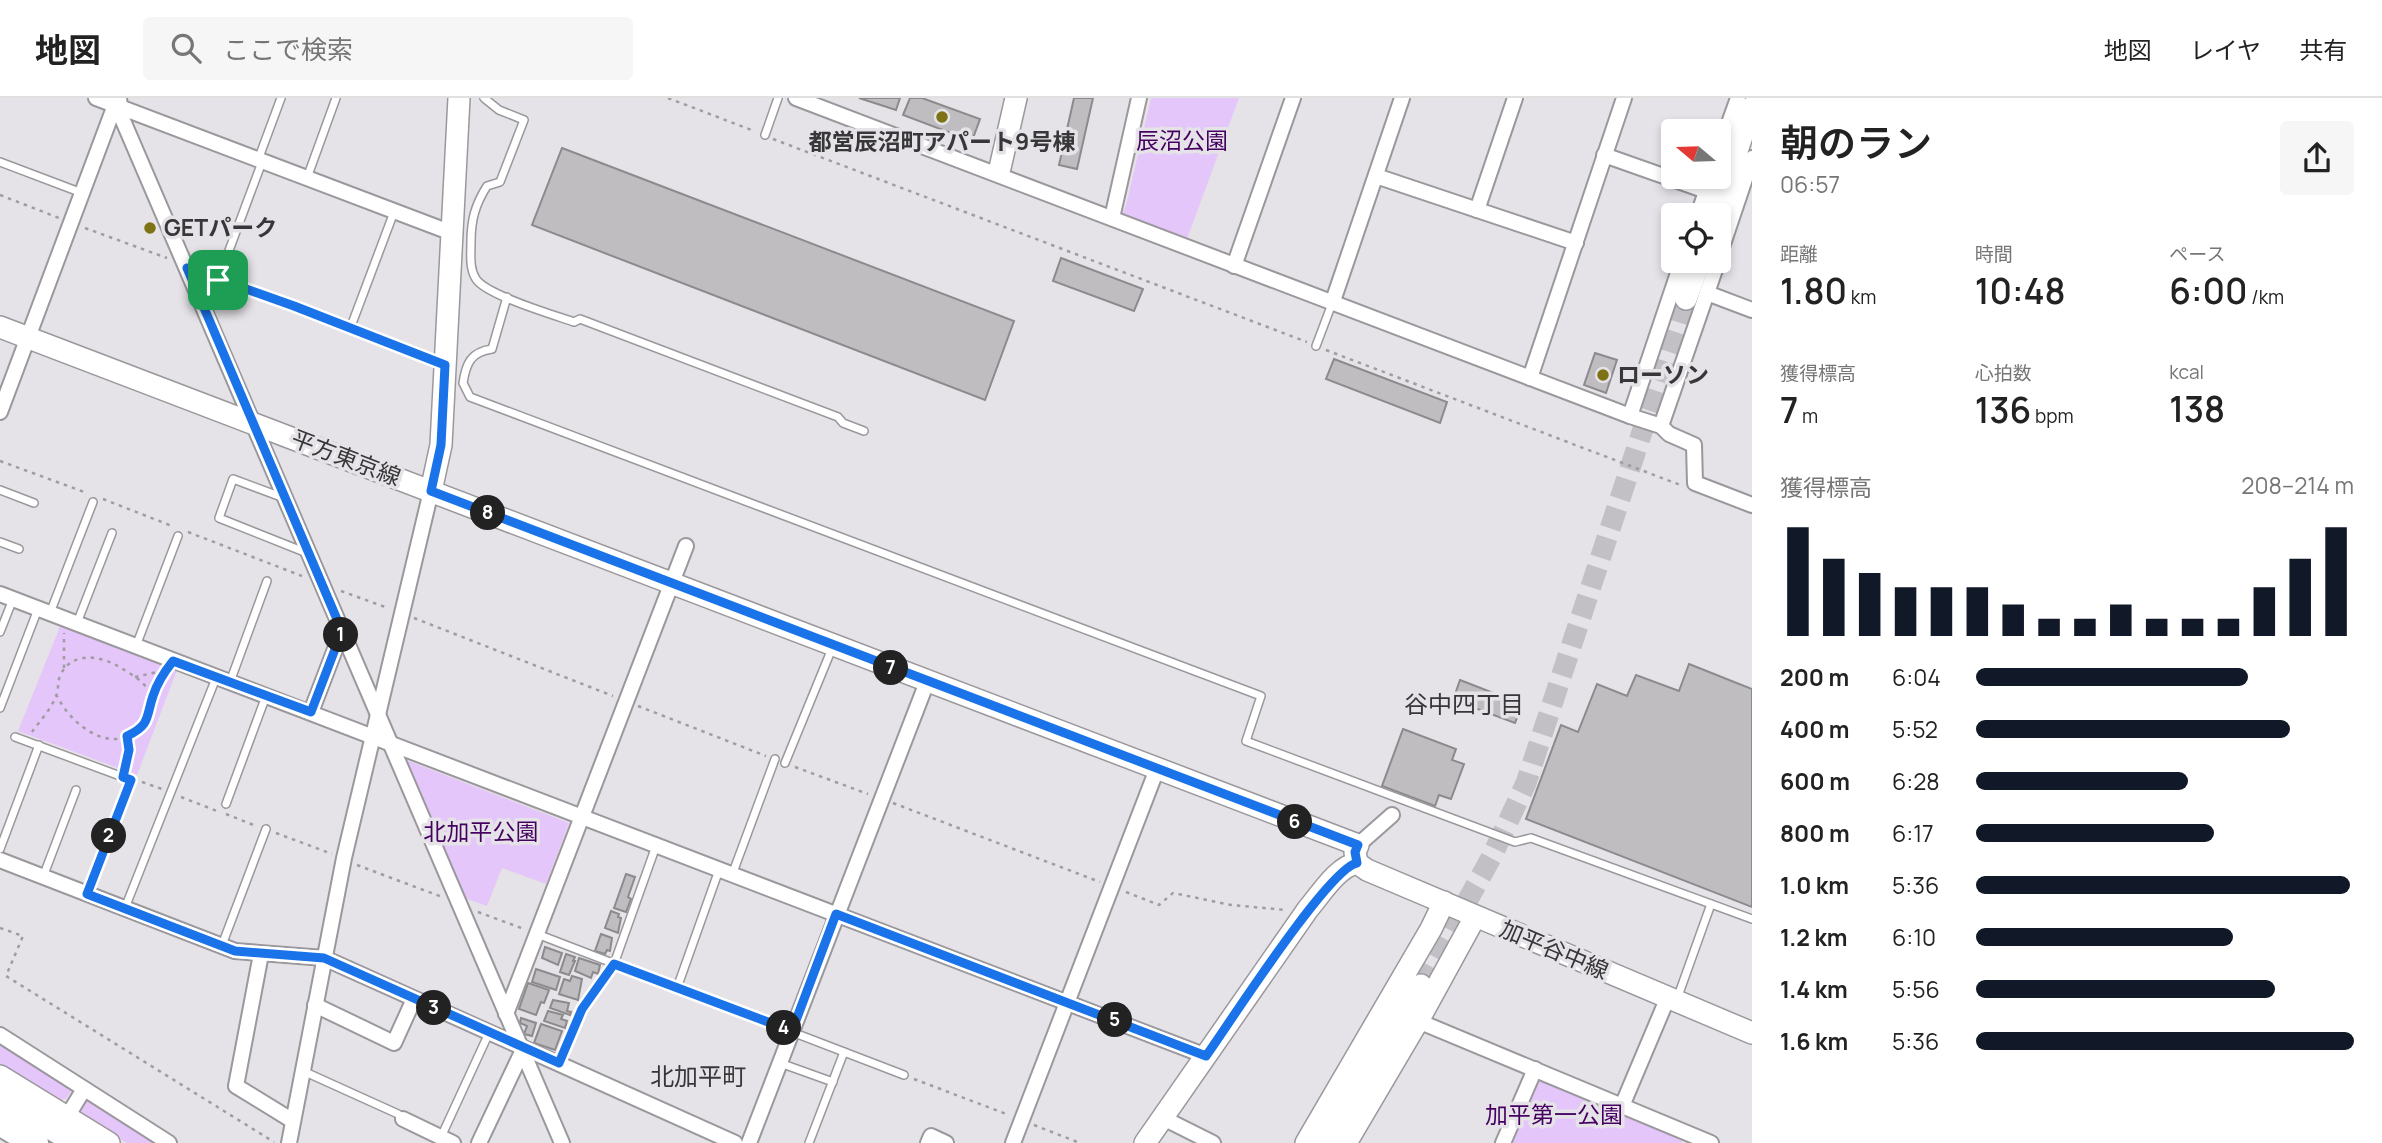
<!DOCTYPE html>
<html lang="ja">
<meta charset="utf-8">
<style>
:root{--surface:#fff;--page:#f6f6f6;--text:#222;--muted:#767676;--line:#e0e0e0;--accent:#111827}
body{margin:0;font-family:Manrope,"Noto Sans JP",sans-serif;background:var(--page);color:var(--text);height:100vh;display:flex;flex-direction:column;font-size:26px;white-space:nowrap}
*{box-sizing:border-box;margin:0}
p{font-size:23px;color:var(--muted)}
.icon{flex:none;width:38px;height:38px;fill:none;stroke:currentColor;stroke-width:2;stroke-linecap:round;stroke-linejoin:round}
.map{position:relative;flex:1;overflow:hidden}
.side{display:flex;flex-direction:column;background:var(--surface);width:630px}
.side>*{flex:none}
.needle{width:46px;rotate:289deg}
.buttons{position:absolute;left:1661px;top:21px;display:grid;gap:14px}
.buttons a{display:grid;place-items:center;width:70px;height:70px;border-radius:7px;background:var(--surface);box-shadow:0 4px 10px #0003;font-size:35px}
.pin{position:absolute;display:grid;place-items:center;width:60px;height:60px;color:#fff;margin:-30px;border-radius:14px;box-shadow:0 4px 10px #0006}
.km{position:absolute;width:35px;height:35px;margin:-18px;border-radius:50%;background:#222;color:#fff;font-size:19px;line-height:35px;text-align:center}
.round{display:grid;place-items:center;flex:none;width:74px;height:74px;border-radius:7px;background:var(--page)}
.overview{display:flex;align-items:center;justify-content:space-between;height:119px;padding:0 28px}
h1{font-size:38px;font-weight:600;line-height:52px}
.stats{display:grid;grid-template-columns:repeat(3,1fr);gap:10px;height:119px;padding:7px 28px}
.stats div{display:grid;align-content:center}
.stats b{font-size:35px;font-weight:600}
.stats small{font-size:19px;font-weight:400}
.stats p{font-size:19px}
.chart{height:196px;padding:14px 28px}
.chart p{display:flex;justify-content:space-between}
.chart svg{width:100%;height:126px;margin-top:7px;stroke:var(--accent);stroke-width:6}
ul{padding:0 28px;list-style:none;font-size:23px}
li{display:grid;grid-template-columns:112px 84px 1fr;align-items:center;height:52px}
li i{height:18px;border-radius:9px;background:var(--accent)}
header{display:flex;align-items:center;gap:42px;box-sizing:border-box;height:98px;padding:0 35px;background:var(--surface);border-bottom:2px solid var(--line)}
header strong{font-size:33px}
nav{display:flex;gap:38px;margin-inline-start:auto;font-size:24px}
.search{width:490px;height:63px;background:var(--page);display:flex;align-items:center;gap:18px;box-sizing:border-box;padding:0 24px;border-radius:7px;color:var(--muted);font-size:26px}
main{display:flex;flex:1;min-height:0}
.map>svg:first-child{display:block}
.green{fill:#e5c6fa}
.building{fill:#bfbdc0;stroke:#8c8a8d;stroke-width:2}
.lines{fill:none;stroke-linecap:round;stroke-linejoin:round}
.secondary-tunnel{stroke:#c2c0c4;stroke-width:21;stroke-dasharray:21 10;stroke-linecap:butt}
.lane-casing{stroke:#9a989c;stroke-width:10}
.street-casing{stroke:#9a989c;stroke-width:18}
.secondary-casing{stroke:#9a989c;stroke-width:24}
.highway-casing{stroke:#9a989c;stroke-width:30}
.path{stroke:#9f9da0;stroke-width:2.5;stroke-dasharray:3.5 5;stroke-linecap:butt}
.lane{stroke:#fff;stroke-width:7}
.street{stroke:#fff;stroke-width:14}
.secondary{stroke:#fff;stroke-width:21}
.highway{stroke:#fff;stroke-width:26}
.route-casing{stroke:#fff;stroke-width:14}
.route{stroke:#1a73e8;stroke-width:9}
.poi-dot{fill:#7e7314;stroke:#e5e3e7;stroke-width:2.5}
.labels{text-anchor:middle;stroke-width:7;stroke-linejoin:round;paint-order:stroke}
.park-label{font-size:23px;fill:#450061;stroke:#e5e3e7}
.poi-label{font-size:23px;font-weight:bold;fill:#373638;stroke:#e5e3e7;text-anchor:start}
.street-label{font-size:23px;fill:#373638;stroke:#e5e3e7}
.neighbourhood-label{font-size:24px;fill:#373638;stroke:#e5e3e7}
</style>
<header>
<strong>地図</strong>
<div class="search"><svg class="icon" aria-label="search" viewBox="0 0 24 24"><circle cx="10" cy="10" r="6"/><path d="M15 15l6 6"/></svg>ここで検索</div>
<nav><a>地図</a><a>レイヤ</a><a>共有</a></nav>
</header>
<main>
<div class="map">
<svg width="1752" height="1045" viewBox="0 0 1752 1045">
<rect width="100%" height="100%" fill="#e5e3e7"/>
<g class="green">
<polygon points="1151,0 1239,0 1187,141 1122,116 1126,108"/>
<polygon points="61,526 177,572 137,677 18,633"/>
<polygon points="406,662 569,725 546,786 502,770 487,808 464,800"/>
<polygon points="0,944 73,990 66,1001 59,1002 0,965"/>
<polygon points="1543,982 1679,1038 1682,1045 1511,1045 1537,984"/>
<polygon points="87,1000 160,1045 127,1045 79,1016 78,1013"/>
</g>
<g class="building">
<polygon points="859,0 900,0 896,12"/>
<polygon points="910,0 922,0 980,21 972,43 903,17"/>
<polygon points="1074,0 1093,0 1077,71 1059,67"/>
<polygon points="562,50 1014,223 985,302 532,127"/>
<polygon points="1061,160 1143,191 1134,213 1053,183"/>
<polygon points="1595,255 1617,262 1606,295 1584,287"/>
<polygon points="1334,261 1447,304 1440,325 1326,281"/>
<polygon points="1689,566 1752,591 1752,809 1526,721 1561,627 1578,634 1597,586 1627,598 1636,577 1679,593"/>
<polygon points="1460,582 1522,606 1515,625 1453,602"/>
<polygon points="1403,631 1456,651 1452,662 1464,666 1451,701 1439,697 1435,708 1382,688"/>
<polygon points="626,776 635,779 628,799 631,801 626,814 614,810"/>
<polygon points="611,813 619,816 618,819 621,820 618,835 605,830"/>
<polygon points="601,836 612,840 610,853 607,852 605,856 595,853"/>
<polygon points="545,849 562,855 558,867 542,860"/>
<polygon points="566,856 575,859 573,863 575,863 569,877 560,874"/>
<polygon points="579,860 600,867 598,876 593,874 591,880 575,873"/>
<polygon points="536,871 560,879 556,892 532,884"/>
<polygon points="572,878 582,881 578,902 559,896 564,881 570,883"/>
<polygon points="528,885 549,892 544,905 541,904 536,917 519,911"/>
<polygon points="553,902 569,905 567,913 571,914 570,917 550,910"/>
<polygon points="548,913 563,917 561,921 567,923 565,930 544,923"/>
<polygon points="521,920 536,925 532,938 524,936 527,928 520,925"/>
<polygon points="541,926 562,933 555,952 534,945"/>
</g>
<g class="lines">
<polyline class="secondary-tunnel" points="1421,887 1492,758 1526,685 1686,201"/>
<g class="lane-casing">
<g id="lane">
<path d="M484,0L499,12L524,22L500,84L487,88C475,107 471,122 471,144C471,156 469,170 476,181C486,197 554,217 574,224L580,221L838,319L843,325L864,333"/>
<polyline points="765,37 778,0"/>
<polyline points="258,62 281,0"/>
<polyline points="0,64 82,95"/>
<polyline points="307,80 336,0"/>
<polyline points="187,171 294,208"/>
<polyline points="218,182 262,64"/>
<path d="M507,199L492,251C471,254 466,265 463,285L470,299L1261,598L1246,643L1515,744L1531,740L1752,821"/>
<polyline points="350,231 394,114"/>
<polyline points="1316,248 1333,203"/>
<polyline points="0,392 34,405"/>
<polyline points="284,400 233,381 219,420 307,455"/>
<polyline points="0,444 19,451"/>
<polyline points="50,515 93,404"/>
<polyline points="77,525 112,435"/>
<polyline points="0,534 13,501"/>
<polyline points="136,548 178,438"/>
<polyline points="230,584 267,483"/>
<polyline points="0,610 38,511"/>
<polyline points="15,639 131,682 87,795"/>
<polyline points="785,665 833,548"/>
<polyline points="226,706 266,598"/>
<polyline points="0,751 39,647"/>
<polyline points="732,777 775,661"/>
<polyline points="43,779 76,692"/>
<polyline points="125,810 216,580"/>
<polyline points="537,836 904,977"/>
<polyline points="222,847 266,731"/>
<polyline points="677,890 719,772"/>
<polyline points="1677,901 1711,806"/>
<polyline points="559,965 582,911 614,866 656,748"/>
<polyline points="780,965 833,984"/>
<polyline points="303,973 398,1016 403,1021"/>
<polyline points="441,1039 489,935"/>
<polyline points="809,1045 844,954"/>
</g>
</g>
<g class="street-casing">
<g id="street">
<polyline points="96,0 452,135"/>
<polyline points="119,0 121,18 562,1045"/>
<polyline points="796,0 1630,318"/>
<polyline points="1718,56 1738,0"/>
<polyline points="1604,57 1706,93"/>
<polyline points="1376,78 1576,145"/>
<polyline points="1477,112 1515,0"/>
<polyline points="1698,117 1711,79"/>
<polyline points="1112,120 1139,0"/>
<polyline points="1718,161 1752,60"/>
<polyline points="1682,163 1630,318 1661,328 1718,163"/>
<polyline points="1234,168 1293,0"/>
<polyline points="1707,195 1752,212"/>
<polyline points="1333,203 1402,0"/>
<polyline points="1530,280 1624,0"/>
<polyline points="0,314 115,7"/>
<polyline points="1661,328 1669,336 1694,347 1695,385 1752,407"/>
<polyline points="0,496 1206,958"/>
<polyline points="311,614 342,533"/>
<polyline points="1358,747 1392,717"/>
<polyline points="0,762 235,853 324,860 735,1045"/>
<polyline points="261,856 236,988 293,1023"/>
<polyline points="315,907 394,945 414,901"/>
<polyline points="506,916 686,448"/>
<polyline points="1418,923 1711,1045"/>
<polyline points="0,937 169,1045"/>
<polyline points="1622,1008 1668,899"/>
<polyline points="67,1019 84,991"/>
<polyline points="1163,1020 1213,1045"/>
<polyline points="403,1021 453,1045"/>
<polyline points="289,1045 344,760 431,393"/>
<polyline points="479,1045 522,954"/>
<polyline points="749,1045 927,584"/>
<polyline points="928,1045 931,1038 946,1045"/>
<polyline points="1013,1045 1157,671"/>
<polyline points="1503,1045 1535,971"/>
</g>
</g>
<g class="secondary-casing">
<g id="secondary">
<polyline points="1000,70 1016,0"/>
<polyline points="1715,117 1752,9"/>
<polyline points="1686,201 1700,163"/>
<polyline points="0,229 1358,747 1355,754 1357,765"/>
<polyline points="431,393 441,347 459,0"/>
<polyline points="1357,765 1367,772 1752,935"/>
<polyline points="0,978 109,1045"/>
<path d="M1145,1045L1308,811C1321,796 1337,769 1357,765"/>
<polyline points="1306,1045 1431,831 1444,804"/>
<polyline points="1328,1045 1421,887"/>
<polyline points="1346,1045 1418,923 1475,819"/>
</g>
</g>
<g class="highway-casing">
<g id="highway">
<polyline points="0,997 79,1045"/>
<polyline points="0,1024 35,1045"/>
</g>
</g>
<g class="path">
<polyline points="668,0 754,33"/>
<polyline points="773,41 1307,244"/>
<polyline points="0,97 59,120"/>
<polyline points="85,130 167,160"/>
<polyline points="303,213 339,227"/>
<polyline points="358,234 427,260"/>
<polyline points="1326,252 1683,388"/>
<polyline points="0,363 87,395"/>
<polyline points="103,401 172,428"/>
<polyline points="188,434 302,478"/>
<polyline points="341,493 388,510"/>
<polyline points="414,520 613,598"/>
<polyline points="64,570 64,535"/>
<polyline points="135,579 162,573"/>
<polyline points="153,598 165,573"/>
<polyline points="638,608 766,658"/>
<path d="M32,634C39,624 52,610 56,598C59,592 57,585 60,578C71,554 97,557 116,567C130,575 145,584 153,598C142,665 81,645 57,598"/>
<polyline points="125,669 129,652 127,638"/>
<polyline points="795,669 868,696"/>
<polyline points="142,684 162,691"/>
<polyline points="181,699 217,713"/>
<polyline points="893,705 1100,784"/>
<polyline points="226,716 256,728"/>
<polyline points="276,735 332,756"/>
<polyline points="357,767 442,799"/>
<polyline points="1126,794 1159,807 1173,795 1231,807 1286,812"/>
<polyline points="478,814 524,831"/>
<polyline points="0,830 23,838 6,878 274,1044"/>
<polyline points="914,981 1009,1017"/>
<polyline points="1034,1027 1080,1045"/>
</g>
<use href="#lane" class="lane"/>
<use href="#street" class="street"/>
<use href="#secondary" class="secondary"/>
<use href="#highway" class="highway"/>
</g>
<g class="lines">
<g class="route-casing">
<path id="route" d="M187,170L294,208L445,267L441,347L431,393L1358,747L1355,754L1357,765C1328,771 1229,926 1206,958L836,816L792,933L614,866L582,911L559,965L324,860L235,853L87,796L131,682L123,679L129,652L127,638C151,627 146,618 153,598C157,585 165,573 173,563L311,614L342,533Z"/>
</g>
<use href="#route" class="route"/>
</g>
<g class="poi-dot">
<circle cx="942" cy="19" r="7"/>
<circle cx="150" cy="130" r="7"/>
<circle cx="1603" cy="277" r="7"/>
</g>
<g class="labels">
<g class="park-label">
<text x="1182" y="51">辰沼公園</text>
<text x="481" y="742">北加平公園</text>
<text x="1554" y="1025">加平第一公園</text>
</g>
<g class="poi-label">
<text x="942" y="52" text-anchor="middle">都営辰沼町アパート9号棟</text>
<text x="164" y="138">GETパーク</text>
<text x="1617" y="285">ローソン</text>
</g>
<g class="street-label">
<text transform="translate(346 360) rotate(21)" y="8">平方東京線</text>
<text transform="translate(1554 852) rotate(23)" y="8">加平谷中線</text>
</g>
<g class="neighbourhood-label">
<text x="1464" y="615">谷中四丁目</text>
<text x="698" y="987">北加平町</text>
</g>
</g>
</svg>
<div class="buttons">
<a><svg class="needle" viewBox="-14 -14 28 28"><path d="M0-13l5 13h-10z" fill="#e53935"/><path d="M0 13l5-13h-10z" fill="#767676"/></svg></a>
<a><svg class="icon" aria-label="locate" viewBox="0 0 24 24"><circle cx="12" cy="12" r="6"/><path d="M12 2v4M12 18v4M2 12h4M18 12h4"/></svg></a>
</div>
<div class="pin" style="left:218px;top:182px;background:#1e9e55"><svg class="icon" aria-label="arrive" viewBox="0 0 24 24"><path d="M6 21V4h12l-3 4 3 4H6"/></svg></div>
<b class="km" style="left:341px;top:537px">1</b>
<b class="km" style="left:109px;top:738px">2</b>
<b class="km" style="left:434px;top:910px">3</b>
<b class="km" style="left:784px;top:930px">4</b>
<b class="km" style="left:1115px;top:922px">5</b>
<b class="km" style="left:1295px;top:724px">6</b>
<b class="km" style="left:891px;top:570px">7</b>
<b class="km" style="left:488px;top:415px">8</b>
</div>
<section class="side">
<div class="overview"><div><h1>朝のラン</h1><p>06:57</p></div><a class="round"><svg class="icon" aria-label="share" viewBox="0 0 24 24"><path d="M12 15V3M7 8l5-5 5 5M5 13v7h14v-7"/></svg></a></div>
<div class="stats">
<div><p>距離</p><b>1.80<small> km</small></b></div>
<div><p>時間</p><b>10:48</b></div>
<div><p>ペース</p><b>6:00<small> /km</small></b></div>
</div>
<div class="stats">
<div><p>獲得標高</p><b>7<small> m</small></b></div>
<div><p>心拍数</p><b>136<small> bpm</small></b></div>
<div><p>kcal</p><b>138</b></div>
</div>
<div class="chart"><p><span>獲得標高</span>208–214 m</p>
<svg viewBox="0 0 160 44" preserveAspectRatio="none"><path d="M5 44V6M15 44V17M25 44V22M35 44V27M45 44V27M55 44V27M65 44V33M75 44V38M85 44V38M95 44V33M105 44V38M115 44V38M125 44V38M135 44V27M145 44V17M155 44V6"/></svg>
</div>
<ul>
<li><b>200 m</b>6:04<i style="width:72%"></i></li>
<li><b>400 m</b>5:52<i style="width:83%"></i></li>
<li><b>600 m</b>6:28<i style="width:56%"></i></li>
<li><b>800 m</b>6:17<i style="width:63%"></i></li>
<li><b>1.0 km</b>5:36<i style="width:99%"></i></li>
<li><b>1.2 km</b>6:10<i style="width:68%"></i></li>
<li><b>1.4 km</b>5:56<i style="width:79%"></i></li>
<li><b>1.6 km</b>5:36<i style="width:100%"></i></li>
</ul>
</section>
</main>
